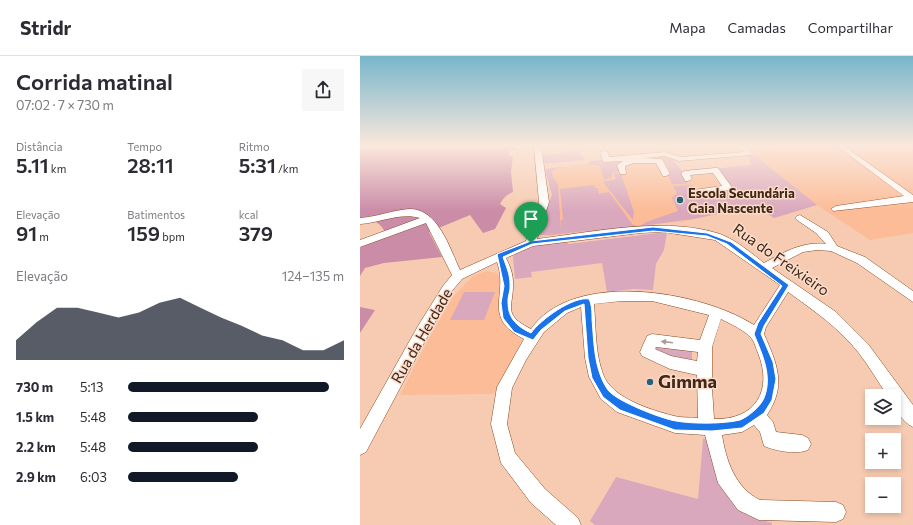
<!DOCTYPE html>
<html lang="pt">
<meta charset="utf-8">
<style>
:root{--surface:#fff;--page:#f7f7f7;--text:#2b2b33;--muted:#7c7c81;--line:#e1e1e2;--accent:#111827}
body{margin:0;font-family:Commissioner,sans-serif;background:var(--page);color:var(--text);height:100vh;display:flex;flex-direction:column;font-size:15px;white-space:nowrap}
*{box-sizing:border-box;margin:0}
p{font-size:13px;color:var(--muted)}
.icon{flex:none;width:22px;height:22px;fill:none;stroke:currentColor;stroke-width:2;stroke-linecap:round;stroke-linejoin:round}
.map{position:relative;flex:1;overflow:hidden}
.side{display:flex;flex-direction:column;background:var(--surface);width:360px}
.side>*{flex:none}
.buttons{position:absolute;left:505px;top:333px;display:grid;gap:8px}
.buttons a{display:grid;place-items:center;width:36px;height:36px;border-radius:0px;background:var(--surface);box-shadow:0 2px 6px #0003;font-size:20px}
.pin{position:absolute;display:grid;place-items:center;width:34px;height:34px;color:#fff;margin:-41px -17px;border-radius:50% 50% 50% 0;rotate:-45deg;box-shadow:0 0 4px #0007}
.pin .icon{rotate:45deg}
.round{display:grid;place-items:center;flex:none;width:42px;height:42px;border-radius:0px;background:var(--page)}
.head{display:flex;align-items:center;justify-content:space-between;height:68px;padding:0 16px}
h1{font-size:22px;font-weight:600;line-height:30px}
.figures{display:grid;grid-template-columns:repeat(3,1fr);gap:6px;height:68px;padding:4px 16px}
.figures div{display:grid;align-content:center}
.figures b{font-size:20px;font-weight:600}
.figures small{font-size:11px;font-weight:400}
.figures p{font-size:11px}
.chart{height:112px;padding:8px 16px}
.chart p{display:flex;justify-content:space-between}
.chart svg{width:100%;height:72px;margin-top:4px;fill:var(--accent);opacity:.7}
ul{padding:0 16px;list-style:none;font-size:13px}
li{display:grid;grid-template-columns:64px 48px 1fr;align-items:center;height:30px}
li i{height:10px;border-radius:5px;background:var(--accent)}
header{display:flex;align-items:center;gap:24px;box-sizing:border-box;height:56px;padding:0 20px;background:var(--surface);border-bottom:1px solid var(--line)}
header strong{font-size:19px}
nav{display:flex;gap:22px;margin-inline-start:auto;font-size:14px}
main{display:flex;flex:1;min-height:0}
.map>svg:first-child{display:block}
.built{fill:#fbbc97}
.green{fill:#daa8bd}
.forest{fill:#ca8ca7}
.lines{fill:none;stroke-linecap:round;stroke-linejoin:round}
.minor-casing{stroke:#894a21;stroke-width:1}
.minor{fill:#fff;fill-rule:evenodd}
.oneway{fill:#aa9e97}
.route{fill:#1a73e8;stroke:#fff;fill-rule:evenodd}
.poi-dot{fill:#29617b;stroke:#fadccb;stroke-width:1.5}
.labels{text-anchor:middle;stroke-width:3;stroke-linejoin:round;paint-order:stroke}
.far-poi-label{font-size:13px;font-weight:bold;fill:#432717;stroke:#fadccb;text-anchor:start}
.street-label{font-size:15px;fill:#432717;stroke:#fadccb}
.near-poi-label{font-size:18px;font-weight:bold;fill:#432717;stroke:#fadccb;text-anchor:start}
</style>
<header>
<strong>Stridr</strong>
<nav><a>Mapa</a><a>Camadas</a><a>Compartilhar</a></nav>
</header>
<main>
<section class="side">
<div class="head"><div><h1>Corrida matinal</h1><p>07:02 · 7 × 730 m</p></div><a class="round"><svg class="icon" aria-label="share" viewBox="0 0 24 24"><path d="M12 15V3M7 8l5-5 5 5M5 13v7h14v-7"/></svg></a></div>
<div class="figures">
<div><p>Distância</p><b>5.11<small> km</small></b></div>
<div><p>Tempo</p><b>28:11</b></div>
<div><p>Ritmo</p><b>5:31<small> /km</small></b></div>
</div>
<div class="figures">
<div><p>Elevação</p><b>91<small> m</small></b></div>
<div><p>Batimentos</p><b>159<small> bpm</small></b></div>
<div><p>kcal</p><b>379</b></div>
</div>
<div class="chart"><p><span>Elevação</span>124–135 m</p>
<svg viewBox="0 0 160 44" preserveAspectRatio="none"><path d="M0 44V32L10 21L20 12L30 12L40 15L50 18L60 15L70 9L80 6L90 12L100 18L110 23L120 29L130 32L140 38L150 38L160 32V44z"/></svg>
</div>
<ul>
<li><b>730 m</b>5:13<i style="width:93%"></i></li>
<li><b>1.5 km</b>5:48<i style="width:60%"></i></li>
<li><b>2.2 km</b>5:48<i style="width:60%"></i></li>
<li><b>2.9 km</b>6:03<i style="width:51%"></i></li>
</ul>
</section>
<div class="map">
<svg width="553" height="469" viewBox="0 0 553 469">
<rect width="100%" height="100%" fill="#f7cbb2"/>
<g class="built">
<polygon points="418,90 553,90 553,177 510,184 457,149 414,162 395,150 326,165 188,180 179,178 179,173 192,139 185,113 304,100 322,117 404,109 391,95"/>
<polygon points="126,215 137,217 141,225 139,250 141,263 150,275 162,284 137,335 132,338 40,339 69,282 93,241 113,220"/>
</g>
<g class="green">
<polygon points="220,95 224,104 183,108 181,99"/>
<path d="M394,99L457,149L414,162L395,150L333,163L280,170L286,166L318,155L312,142L317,137L313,130L332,129L336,137L371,132L359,115L324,118L327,128H312L308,119L310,114L306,107L298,103L262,106L261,116L251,117L252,121L244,124L240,110C225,107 206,109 192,115L193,122L198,128L201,175V164L203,163L200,133L234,129L235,132H238L239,138L249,136L272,168L277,170L189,179H181L178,176L192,139L185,113L229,108V105L242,104L243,107L310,100L316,104L314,105L323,116L392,109L389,105L391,104L385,100Z"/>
<polygon points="254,118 261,118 274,156 273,164 243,126 256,123"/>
<path d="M298,177H307L304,194L296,208L293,234L274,233L247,236L242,207L171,216L172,221L155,223L153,201C161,189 193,187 207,186L208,188Z"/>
<polygon points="104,236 135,236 124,264 90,264"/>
<polygon points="296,289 332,294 332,304 329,307 295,294"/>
<polygon points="349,382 398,463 412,467 412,469 235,469 230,465 256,421 338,443 343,383"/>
</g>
<g class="forest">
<path d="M0,90H157L156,94L149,95V100H153L151,116L153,136C146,139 144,141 140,148L146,152L135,173L123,177L110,159L69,176L82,201L24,207L5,212L0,220V192L20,180L24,174C18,164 11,164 0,163Z"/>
<polygon points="0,251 15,254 0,277"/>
</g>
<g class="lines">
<g class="minor-casing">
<g id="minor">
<path d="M174,90H181L189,146L177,183C234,176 305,160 360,178C376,184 391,197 404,207C424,196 443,185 466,188L456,177L437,164L435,162L437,160L440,159L468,176L477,190L505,201L553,235V246L497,207L471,195L457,194L443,196L412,212L476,256L508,288L553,349V371C542,366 534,352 534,340H528C518,326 509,310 498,296C479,272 453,254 428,236L406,271L404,278C417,308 427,329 407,359L413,366L416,376L442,379L448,382L451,388L448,394C436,399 416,395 404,390L400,376L394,369L382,376L362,379C366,404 375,432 400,444L476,446L483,449L486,456L483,463L476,466L399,464L378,454L358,427L345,379L315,377L257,356L241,343L229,321L225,302L221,251L207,257L184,276L166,304L152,332L147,368L155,397L185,433L218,462L221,469H196L171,447L141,407L131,368L137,331L164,283C121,261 149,240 137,206L102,223L91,236L6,396L0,399V373L58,270L83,230L92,219L66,167L0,191V184L60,162C41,156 19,167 0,168V162C17,161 33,154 49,153C78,152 90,193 100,214L166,185L179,146ZM304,176L355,184L420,229L394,269C341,235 213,213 171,273C141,258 154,251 153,226C153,218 150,210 146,202L173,190L280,177ZM262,245H292L349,259L340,284L292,278L287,280L280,296L282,300L310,313L337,319L338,362C330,361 321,362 314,360C291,354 251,342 243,318C235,297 236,270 234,248ZM361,263C369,267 388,276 392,283C395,287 396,293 398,297C413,334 396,364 354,363L352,332V291ZM296,291L338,296L337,305L311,300L295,293Z"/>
<polygon points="380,90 387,90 392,97 391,99 319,105 305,100 285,102 302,103 310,118 306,120 303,120 296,107 274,107 265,110 266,118 260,118 257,109 263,105 243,106 240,96 247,94 249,101 305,96 321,101 384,96"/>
<polygon points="477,90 484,90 553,139 553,146 473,155 471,153 476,150 544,140"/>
<polygon points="355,112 358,112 371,130 371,134 334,138 334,134 362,130 353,117 330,119 332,123 328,125 325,125 321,117 325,115"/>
</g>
</g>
<use href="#minor" class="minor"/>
</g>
<defs><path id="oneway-solid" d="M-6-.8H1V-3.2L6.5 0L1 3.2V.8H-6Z"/></defs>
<use class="oneway" href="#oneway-solid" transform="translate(307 286) rotate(-173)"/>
<linearGradient id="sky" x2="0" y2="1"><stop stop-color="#77b6cb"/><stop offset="0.58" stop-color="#fbe8dc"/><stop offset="1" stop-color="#fbe8dc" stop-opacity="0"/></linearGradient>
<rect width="553" height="155" fill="url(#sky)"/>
<path class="route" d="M293,171L347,177L371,186L429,229L404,270L401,278L413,306L416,323L412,344L404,357L382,372L352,375L315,374L260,354L243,341L232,322L228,302L224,248L205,255L181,274L173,284L154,276L143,262L141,247L144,230L137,198L171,185ZM293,175L347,180L367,188L422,230L398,267L394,278C402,298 413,320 404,342C401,350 388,361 380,364C364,368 332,368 316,365C302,363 256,345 248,334C234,314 234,287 232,263C232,257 232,249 229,243C213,240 180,264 171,277C158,271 148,263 148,247C147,241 151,235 150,228C150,218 146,210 143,201L172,188Z"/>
<g class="poi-dot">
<circle cx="320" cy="144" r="4"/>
<circle cx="290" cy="326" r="4"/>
</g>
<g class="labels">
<g class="far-poi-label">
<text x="328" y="142">Escola Secundária<tspan x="328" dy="15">Gaia Nascente</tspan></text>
</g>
<g class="street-label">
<text transform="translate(421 204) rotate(35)" y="5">Rua do Freixieiro</text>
<text transform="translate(62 280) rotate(-60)" y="5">Rua da Herdade</text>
</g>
<g class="near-poi-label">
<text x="298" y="332">Gimma</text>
</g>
</g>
</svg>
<div class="buttons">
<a><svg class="icon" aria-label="layers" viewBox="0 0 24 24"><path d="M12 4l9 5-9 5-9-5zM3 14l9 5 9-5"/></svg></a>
<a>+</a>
<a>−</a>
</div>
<div class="pin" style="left:171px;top:187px;background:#1e9e55"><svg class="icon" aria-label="arrive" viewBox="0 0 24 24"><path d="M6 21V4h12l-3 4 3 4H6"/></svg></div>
</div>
</main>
